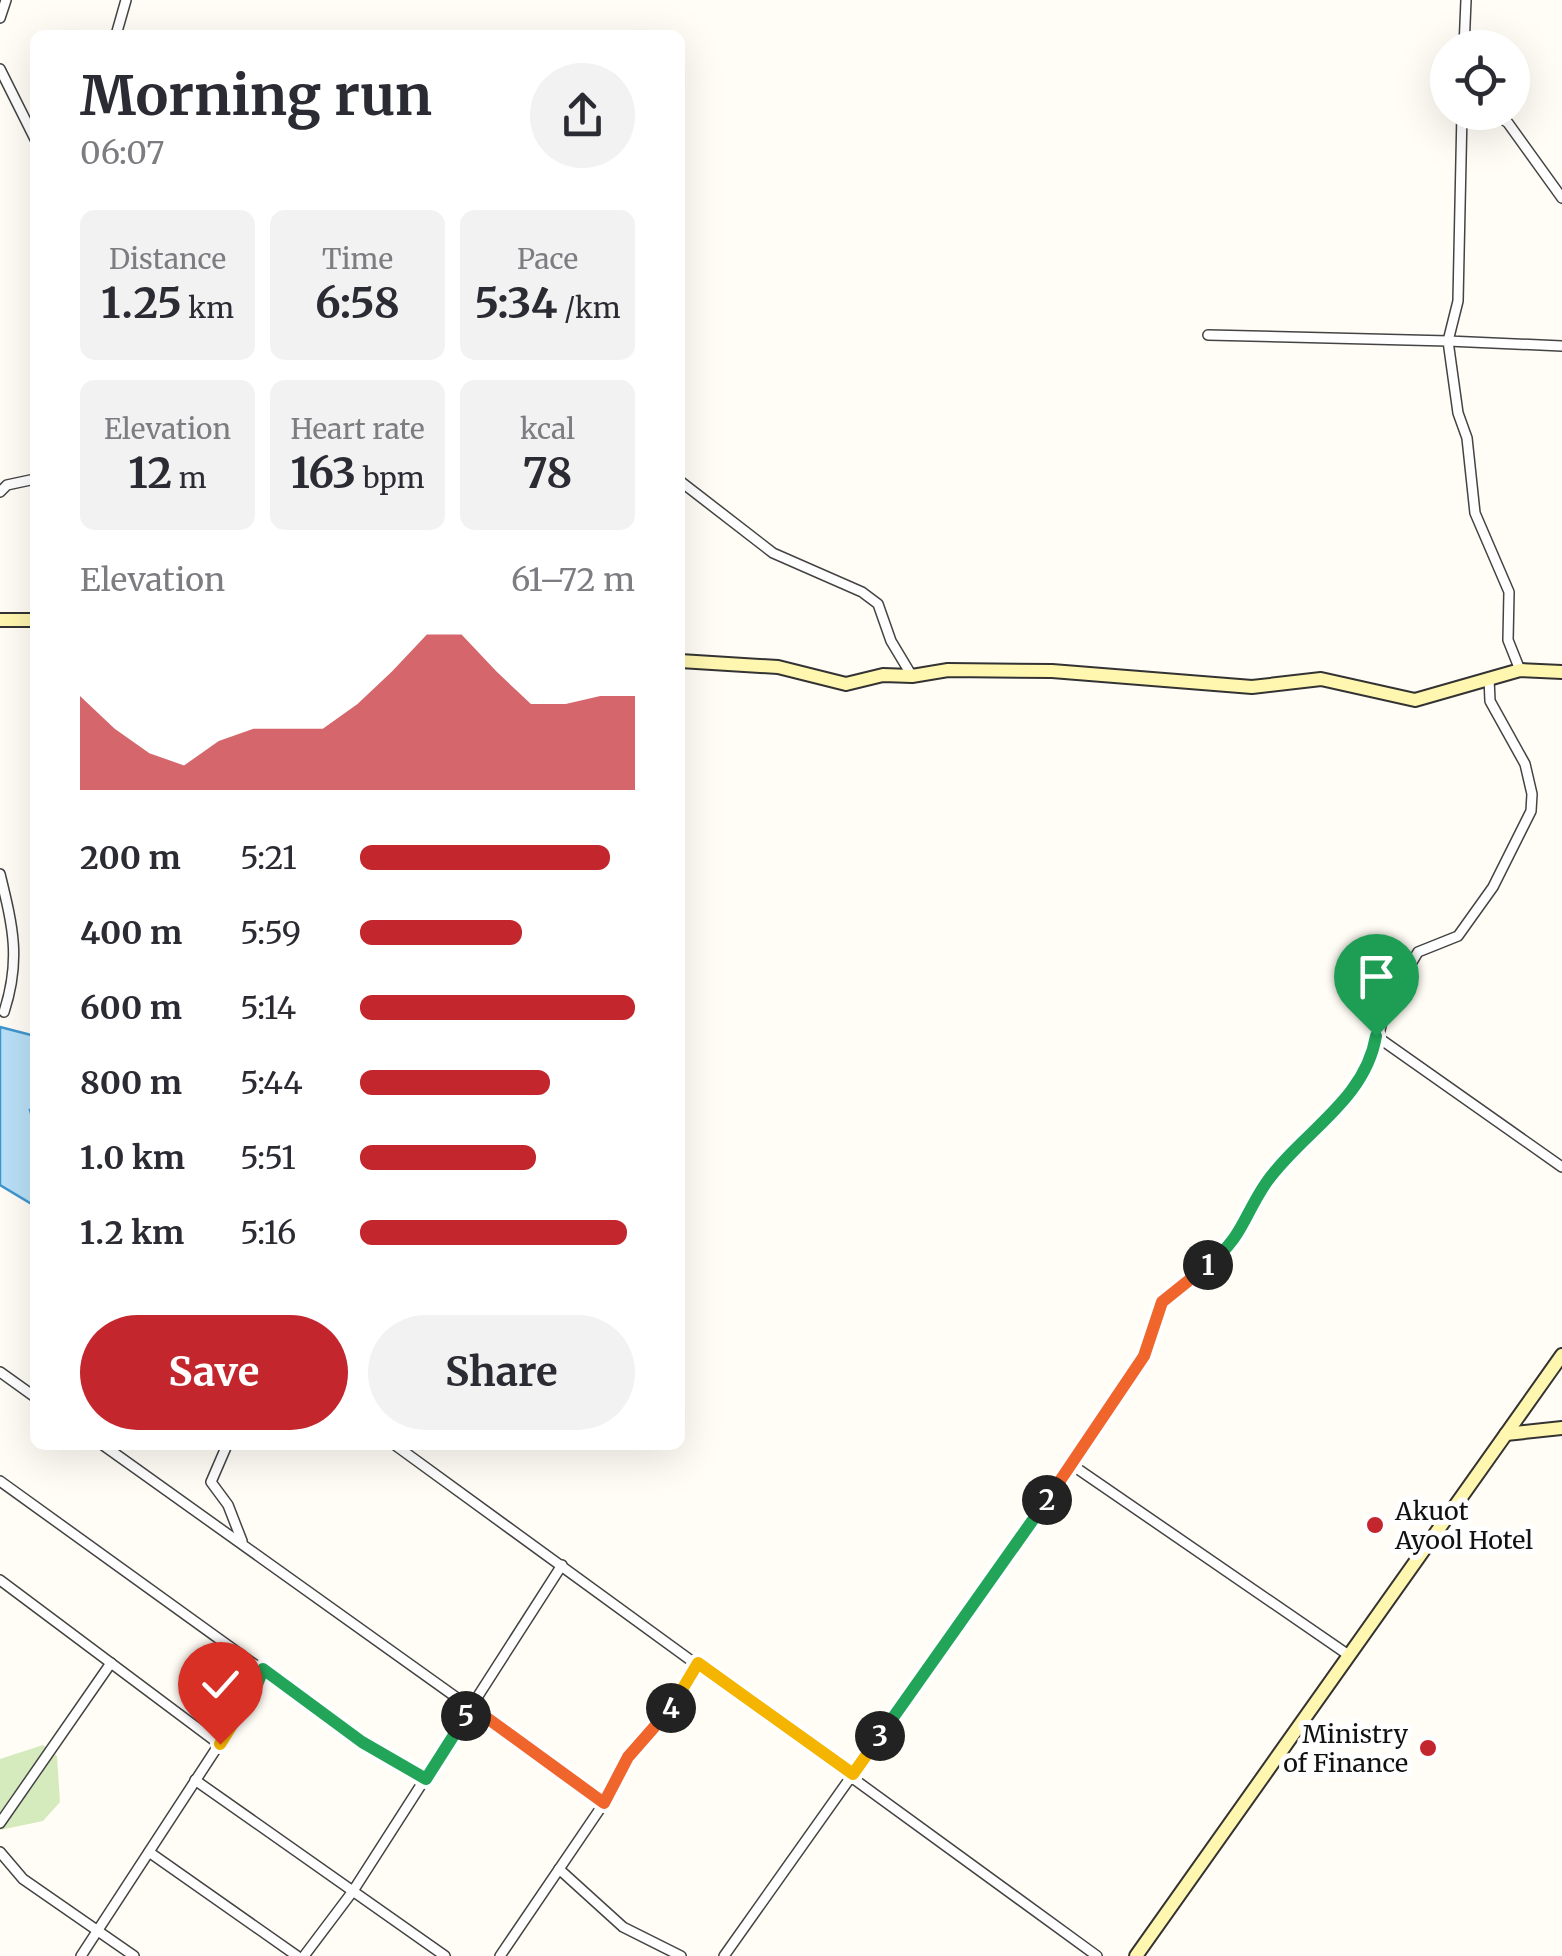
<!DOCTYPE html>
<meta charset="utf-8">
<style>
:root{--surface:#fff;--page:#f2f2f3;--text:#2b2b33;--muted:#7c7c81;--accent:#c4262e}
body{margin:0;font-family:Merriweather,serif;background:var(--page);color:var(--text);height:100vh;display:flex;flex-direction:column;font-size:38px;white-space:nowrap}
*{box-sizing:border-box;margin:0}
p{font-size:32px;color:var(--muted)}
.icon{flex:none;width:55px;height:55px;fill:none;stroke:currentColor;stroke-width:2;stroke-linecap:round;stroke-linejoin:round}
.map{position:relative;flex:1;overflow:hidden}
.panel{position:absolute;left:30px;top:30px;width:655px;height:1420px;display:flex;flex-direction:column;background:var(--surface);border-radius:15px;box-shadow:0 10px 40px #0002}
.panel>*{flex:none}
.buttons{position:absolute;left:1430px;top:30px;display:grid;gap:20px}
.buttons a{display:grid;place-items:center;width:100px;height:100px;border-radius:50%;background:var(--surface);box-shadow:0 10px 40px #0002;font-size:50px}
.pin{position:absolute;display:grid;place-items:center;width:85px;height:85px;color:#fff;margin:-102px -42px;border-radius:50% 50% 50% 0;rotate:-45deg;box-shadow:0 0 10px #0007}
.pin .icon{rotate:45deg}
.km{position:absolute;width:50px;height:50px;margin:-25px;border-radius:50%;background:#222;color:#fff;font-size:28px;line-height:50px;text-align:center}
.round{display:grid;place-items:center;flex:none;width:105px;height:105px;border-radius:52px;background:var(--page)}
.head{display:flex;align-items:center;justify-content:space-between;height:170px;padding:0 50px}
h1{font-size:55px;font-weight:700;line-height:75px}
.figures{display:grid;grid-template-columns:repeat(3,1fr);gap:15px;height:170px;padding:10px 50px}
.figures div{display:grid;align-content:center;border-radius:15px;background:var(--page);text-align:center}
.figures b{font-size:42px;font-weight:700}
.figures small{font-size:28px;font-weight:400}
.figures p{font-size:28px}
.chart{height:280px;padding:20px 50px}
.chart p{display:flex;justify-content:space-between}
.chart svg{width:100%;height:180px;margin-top:10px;fill:var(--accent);opacity:.7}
.primary-button{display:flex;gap:20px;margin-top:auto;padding:20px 50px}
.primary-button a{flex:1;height:115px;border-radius:60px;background:var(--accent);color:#fff;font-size:40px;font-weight:700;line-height:115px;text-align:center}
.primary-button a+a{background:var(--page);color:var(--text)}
ul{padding:0 50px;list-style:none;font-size:32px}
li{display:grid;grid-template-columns:160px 120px 1fr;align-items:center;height:75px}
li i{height:25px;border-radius:12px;background:var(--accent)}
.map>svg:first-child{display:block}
.green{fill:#d5ebbd}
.water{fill:#b9e0f7;stroke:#3f96cf;stroke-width:2.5}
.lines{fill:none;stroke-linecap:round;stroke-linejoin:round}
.street-casing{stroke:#444;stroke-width:12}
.secondary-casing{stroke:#333;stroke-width:16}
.street{stroke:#fff;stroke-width:9}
.secondary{stroke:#fff6b0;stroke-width:12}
.split-1-casing{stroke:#fff;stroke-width:20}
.split-2-casing{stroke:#fff;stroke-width:20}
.split-3-casing{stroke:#fff;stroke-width:20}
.split-4-casing{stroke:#fff;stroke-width:20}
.split-5-casing{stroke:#fff;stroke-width:20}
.split-6-casing{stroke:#fff;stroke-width:20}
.split-7-casing{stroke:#fff;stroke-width:20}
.split-1{stroke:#22a559;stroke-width:12}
.split-2{stroke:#f0652b;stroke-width:12}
.split-3{stroke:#22a559;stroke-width:12}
.split-4{stroke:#f5b400;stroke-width:12}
.split-5{stroke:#f0652b;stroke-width:12}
.split-6{stroke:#22a559;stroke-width:12}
.split-7{stroke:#f5b400;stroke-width:12}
.poi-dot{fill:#c4262e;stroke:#fff;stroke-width:4}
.labels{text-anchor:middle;stroke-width:10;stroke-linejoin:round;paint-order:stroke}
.poi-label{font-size:25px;fill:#111;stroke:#fff;text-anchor:start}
</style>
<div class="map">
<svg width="1562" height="1956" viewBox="0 0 1562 1956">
<rect width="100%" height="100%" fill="#fffdf5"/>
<polygon class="green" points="43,1745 57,1756 60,1802 43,1821 0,1830 0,1759"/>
<polygon class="water" points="0,1027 35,1036 35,1109 30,1110 35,1126 35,1206 0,1185"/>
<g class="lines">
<g class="street-casing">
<g id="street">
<polyline points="0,18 6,0"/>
<polyline points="116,35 126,0"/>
<polyline points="1464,48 1466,0"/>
<polyline points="0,69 35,139"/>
<polyline points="1462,112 1458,301 1448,341 1562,346"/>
<polyline points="1493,112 1508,123 1562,198"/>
<polyline points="1208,335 1448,341 1458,413 1467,438 1475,513 1509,592 1508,640 1520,670"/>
<polyline points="680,481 773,553 862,592 878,604 891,641 912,676"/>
<polyline points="0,492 7,485 35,479"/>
<path d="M0,874C13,927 21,960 4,1012"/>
<polyline points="1376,1036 1562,1167"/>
<polyline points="0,1372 35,1397"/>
<polyline points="103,1445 604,1803"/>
<polyline points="227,1445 211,1482 228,1505 242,1541"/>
<polyline points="395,1445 1097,1956"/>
<polyline points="1072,1465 1347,1654"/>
<polyline points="0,1481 362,1742 426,1779"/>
<polyline points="0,1580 219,1744"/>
<polyline points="195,1780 445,1956"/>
<polyline points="0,1823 111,1663"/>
<polyline points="0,1852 23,1879 134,1956"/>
<polyline points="149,1852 297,1956"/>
<polyline points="559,1869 623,1927 681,1956"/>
<polyline points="81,1956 261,1680 263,1669"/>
<polyline points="304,1956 353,1891 562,1565"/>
<polyline points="500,1956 604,1803 628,1757 675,1703 698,1663"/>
<polyline points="724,1956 1072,1465 1145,1355 1162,1302 1234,1244 1267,1182 1336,1112 1372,1062 1386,1006 1418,952 1458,936 1493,887 1531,811 1532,794 1525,764 1490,701 1489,678"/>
</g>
</g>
<g class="secondary-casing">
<g id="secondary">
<polyline points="0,620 35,620"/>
<polyline points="680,661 778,667 846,684 883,675 912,676 948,670 1052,671 1252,687 1321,679 1415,700 1520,670 1562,672"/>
<polyline points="1506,1434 1562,1428"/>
<polyline points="1136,1956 1562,1355"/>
</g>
</g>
<use href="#street" class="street"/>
<use href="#secondary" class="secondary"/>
</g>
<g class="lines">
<g class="split-1-casing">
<path id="split-1" d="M1208,1265C1243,1237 1243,1217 1266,1183C1302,1132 1365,1101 1376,1036"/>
</g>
<g class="split-2-casing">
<polyline id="split-2" points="1047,1500 1144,1356 1162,1302 1208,1265"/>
</g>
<g class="split-3-casing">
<polyline id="split-3" points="880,1736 1047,1500"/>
</g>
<g class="split-4-casing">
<polyline id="split-4" points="671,1708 698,1663 853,1774 880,1736"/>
</g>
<g class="split-5-casing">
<polyline id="split-5" points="466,1716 472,1707 604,1803 628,1757 671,1708"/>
</g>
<g class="split-6-casing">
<polyline id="split-6" points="257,1685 263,1669 362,1742 426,1779 466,1716"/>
</g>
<g class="split-7-casing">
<polyline id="split-7" points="220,1744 257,1685"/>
</g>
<use href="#split-1" class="split-1"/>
<use href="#split-2" class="split-2"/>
<use href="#split-3" class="split-3"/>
<use href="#split-4" class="split-4"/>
<use href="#split-5" class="split-5"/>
<use href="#split-6" class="split-6"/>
<use href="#split-7" class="split-7"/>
</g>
<g class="poi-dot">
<circle cx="1375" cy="1525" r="10"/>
<circle cx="1428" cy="1748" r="10"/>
</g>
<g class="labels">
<g class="poi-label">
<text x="1395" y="1520">Akuot<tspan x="1395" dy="29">Ayool Hotel</tspan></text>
<text x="1408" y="1743" text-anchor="end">Ministry<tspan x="1408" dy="29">of Finance</tspan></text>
</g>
</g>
</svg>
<div class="buttons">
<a><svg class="icon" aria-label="locate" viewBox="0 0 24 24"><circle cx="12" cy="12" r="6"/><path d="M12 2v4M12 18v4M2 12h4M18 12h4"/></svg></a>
</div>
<div class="pin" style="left:1376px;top:1036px;background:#1e9e55"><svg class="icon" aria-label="arrive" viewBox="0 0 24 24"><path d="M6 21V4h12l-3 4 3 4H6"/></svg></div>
<div class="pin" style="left:220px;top:1744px;background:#d93025"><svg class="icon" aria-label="check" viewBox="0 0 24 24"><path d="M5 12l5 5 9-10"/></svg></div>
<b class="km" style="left:1208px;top:1265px">1</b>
<b class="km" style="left:1047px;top:1500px">2</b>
<b class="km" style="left:880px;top:1736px">3</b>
<b class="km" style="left:671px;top:1708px">4</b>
<b class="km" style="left:466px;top:1716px">5</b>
<section class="panel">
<div class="head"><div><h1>Morning run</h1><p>06:07</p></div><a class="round"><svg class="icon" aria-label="share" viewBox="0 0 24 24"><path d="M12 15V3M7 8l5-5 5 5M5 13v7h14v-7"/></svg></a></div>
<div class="figures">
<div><p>Distance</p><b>1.25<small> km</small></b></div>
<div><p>Time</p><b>6:58</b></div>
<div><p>Pace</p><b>5:34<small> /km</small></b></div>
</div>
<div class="figures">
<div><p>Elevation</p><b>12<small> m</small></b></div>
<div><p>Heart rate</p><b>163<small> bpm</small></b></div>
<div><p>kcal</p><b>78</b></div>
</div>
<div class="chart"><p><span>Elevation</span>61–72 m</p>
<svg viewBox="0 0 160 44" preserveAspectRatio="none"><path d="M0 44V21L10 29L20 35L30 38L40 32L50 29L60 29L70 29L80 23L90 15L100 6L110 6L120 15L130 23L140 23L150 21L160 21V44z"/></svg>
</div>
<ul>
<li><b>200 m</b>5:21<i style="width:91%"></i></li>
<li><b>400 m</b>5:59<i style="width:59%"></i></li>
<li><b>600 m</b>5:14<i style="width:100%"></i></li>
<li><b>800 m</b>5:44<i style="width:69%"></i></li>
<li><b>1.0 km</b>5:51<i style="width:64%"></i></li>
<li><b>1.2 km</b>5:16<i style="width:97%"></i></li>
</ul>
<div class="primary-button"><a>Save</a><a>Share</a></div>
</section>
</div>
